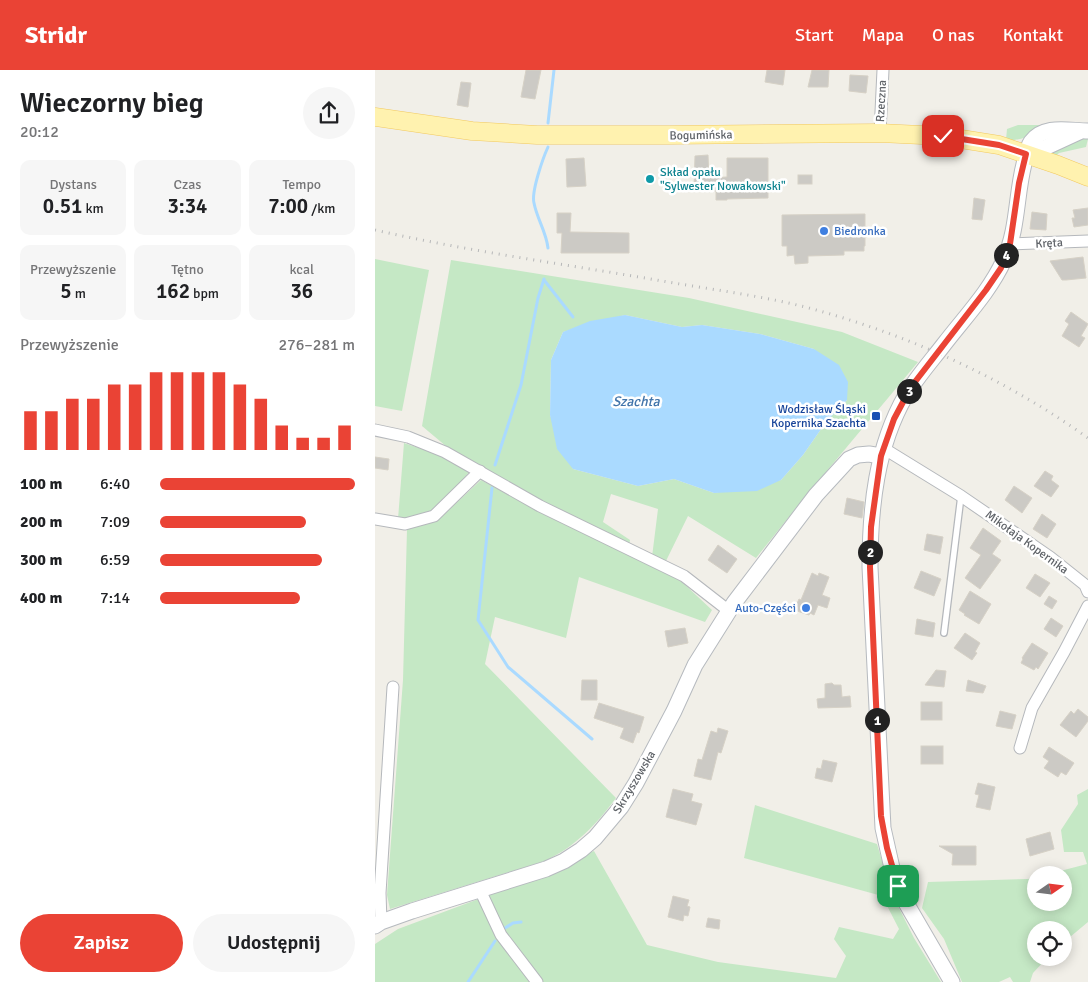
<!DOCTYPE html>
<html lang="pl">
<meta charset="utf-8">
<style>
:root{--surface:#fff;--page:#f6f6f6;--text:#202124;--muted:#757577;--accent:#ea4335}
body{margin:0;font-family:Signika,sans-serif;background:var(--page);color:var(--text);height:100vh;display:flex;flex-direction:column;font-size:19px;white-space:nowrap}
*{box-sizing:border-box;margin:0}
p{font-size:16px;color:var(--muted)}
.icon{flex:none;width:28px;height:28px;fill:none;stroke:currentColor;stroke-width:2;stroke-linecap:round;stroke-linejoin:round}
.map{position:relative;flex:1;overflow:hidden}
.sheet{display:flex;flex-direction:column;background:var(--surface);width:375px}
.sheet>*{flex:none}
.needle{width:32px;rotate:76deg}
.controls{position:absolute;left:652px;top:796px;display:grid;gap:10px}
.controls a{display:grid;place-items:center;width:45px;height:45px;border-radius:50%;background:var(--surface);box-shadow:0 2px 12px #0003;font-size:25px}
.pin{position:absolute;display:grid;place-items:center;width:42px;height:42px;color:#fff;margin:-21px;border-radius:10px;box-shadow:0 2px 8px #0006}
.km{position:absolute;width:25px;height:25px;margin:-12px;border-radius:50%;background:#222;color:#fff;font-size:14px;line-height:25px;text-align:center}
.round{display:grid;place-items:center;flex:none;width:52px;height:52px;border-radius:26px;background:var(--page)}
.head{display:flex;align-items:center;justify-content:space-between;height:85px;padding:0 20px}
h1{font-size:28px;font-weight:600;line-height:38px}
.figures{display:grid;grid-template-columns:repeat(3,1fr);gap:8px;height:85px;padding:5px 20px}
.figures div{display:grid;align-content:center;border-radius:10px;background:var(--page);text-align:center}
.figures b{font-size:21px;font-weight:600}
.figures small{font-size:14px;font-weight:400}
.figures p{font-size:14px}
.chart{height:140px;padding:10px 20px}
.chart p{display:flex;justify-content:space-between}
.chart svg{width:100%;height:90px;margin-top:5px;stroke:var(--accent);stroke-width:6}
.button{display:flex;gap:10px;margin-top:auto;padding:10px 20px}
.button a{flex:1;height:58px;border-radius:30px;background:var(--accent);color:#fff;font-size:20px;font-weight:600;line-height:58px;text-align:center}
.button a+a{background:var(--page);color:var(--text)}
ul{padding:0 20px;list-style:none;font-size:16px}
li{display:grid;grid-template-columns:80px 60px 1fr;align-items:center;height:38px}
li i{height:12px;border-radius:6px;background:var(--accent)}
header{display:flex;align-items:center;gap:30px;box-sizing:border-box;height:70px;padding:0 25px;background:var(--accent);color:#fff}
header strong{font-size:24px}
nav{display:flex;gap:28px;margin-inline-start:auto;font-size:18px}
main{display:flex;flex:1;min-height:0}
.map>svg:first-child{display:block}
.green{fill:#c5e8c5;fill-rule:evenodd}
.water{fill:#aadaff}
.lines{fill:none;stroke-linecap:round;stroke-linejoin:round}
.stream{stroke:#aadaff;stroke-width:3}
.building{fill:#cccac5;stroke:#d6d1c6}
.lane-casing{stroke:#b5b8bc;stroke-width:8}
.street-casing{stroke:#b5b8bc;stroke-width:13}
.secondary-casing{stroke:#b6babf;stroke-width:17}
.primary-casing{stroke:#f2c960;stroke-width:19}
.lane{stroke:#fff;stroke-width:5.5}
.street{stroke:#fff;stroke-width:11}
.secondary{stroke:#fff;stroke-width:15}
.primary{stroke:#fff2af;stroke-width:18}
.rail{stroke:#b6b7b8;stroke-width:3;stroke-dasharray:1 6;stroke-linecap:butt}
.route-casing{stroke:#fff;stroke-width:10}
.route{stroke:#ea4335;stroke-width:6}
.culture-dot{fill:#0f9aa8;stroke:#fff;stroke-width:2}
.shop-dot{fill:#3f7fe0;stroke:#fff;stroke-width:2}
.transit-dot{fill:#1a4fb4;stroke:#fff;stroke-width:2}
.labels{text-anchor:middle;stroke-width:5;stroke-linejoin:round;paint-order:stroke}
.street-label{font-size:12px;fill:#5f6368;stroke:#fff}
.culture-label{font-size:12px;fill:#0d838f;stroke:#fff;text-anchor:start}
.shop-label{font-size:12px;fill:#366cbe;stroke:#fff;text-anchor:start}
.transit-label{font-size:12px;fill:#164399;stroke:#fff;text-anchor:end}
.water-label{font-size:14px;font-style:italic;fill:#4174aa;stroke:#fff}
</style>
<header>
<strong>Stridr</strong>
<nav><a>Start</a><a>Mapa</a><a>O nas</a><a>Kontakt</a></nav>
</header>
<main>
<section class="sheet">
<div class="head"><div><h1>Wieczorny bieg</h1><p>20:12</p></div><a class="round"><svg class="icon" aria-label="share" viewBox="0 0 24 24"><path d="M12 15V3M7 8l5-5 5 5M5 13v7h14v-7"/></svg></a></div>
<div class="figures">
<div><p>Dystans</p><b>0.51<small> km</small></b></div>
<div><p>Czas</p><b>3:34</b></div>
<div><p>Tempo</p><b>7:00<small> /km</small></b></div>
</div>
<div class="figures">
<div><p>Przewyższenie</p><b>5<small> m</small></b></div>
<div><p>Tętno</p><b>162<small> bpm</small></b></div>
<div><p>kcal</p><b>36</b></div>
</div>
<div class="chart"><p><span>Przewyższenie</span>276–281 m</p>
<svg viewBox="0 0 160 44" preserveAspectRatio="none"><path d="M5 44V25M15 44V25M25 44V19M35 44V19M45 44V12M55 44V12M65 44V6M75 44V6M85 44V6M95 44V6M105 44V12M115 44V19M125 44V32M135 44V38M145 44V38M155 44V32"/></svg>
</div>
<ul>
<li><b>100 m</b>6:40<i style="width:100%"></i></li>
<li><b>200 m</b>7:09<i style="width:75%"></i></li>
<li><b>300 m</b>6:59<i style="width:83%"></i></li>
<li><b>400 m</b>7:14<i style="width:72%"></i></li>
</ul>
<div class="button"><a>Zapisz</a><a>Udostępnij</a></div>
</section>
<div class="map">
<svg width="713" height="912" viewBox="0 0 713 912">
<rect width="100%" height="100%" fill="#f1efe8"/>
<g class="green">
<path d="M643,55H682C665,60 648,72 631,70L632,59Z"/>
<polygon points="705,68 713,69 711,77 684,83 682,85 673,83"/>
<polygon points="0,189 54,200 27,341 0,336"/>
<path d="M76,190L314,228L467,262L543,292C489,357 434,421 381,488L313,446L290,493L277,487L283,439L236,424L228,452L255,470L254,476L167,432L72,377L47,356ZM250,245L307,257L327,255L385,264L439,279L472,330L451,352L428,385L406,410L339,423L299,409L263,416L198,399L175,345L176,290L188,262Z"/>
<path d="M29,373L68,386L95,401C76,423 56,454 23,449Z"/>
<path d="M106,410L163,441L306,511L337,540L330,552L204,507L191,568L120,547L110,594L241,728C221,755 201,776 170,791L15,839L12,825L28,610L32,459L62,451Z"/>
<polygon points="713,719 713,852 689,872 689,860 661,860 661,888 672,888 658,903 655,912 638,912 635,907 624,912 587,912 569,869 547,838 553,812 653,809 661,807 661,832 689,832 689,805 670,805 712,794 708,782 689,782 686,760 703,734 702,725"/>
<polygon points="380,735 502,774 517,824 539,868 566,912 0,912 0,874 23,859 125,821 219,781 272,875 343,892 461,908 471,886 459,869 464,857 518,869 524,859 507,826 369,788"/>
</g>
<polygon class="water" points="250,245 307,257 327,255 385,264 439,279 464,295 473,312 472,330 451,352 428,385 406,410 382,421 339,423 299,409 263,416 198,399 182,379 175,345 176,290 188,262 215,251"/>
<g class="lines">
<g class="stream">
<polyline points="173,53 179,0"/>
<path d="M173,178C171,161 162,149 159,133C156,122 168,88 173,77"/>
<polyline points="169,210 198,247"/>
<polyline points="120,395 146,315 163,228 169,209"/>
<polyline points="117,418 103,550 133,597 217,669"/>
<polyline points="130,858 138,853 146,852"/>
<polyline points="93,912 120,871"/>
</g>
</g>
<g class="building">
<polygon points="151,0 166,0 160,29 146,27"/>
<polygon points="392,0 410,0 408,15 390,12"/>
<polygon points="437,0 454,0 453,17 433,17"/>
<polygon points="475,5 493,6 491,23 474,21"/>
<polygon points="86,12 96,13 93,37 82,35"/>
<polygon points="333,85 334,108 352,107 352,88 393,88 393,128 352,129 352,130 341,130 341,121 319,118 320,86"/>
<polygon points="209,88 211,116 192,117 191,89"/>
<rect x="423" y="105" width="14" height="9"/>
<polygon points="599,128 610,130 607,150 597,149"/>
<polygon points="713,138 713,155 699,157 697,148 700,148 698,140"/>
<polygon points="657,142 672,144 671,160 655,159"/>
<polygon points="182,143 196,143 195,162 254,163 254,183 186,183 187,163 182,163"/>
<polygon points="490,144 490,176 489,176 489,181 469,181 469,185 433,186 433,193 420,194 419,185 412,186 412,176 407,176 407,145"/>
<polygon points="708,187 711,208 691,210 687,210 675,191"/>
<polygon points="696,242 713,254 706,266 710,268 704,277 687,266 694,254 690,251"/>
<polygon points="0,387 14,389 13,400 0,398"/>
<polygon points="670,401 678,406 676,410 684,416 676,427 659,416"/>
<polygon points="639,416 657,428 647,443 630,430"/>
<polygon points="472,428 489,432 487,448 469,444"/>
<polygon points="667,444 681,454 672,468 658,459"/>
<polygon points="608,458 626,471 617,484 626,490 605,519 590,508 606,485 595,478"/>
<polygon points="552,464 568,467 565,484 549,480"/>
<polygon points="343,475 362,489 352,503 333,490"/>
<polygon points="546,501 566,509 559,526 539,518"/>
<polygon points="437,503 443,506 444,503 454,507 447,525 455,528 452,538 443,535 439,545 435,543 434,545 419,540 424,529 426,530"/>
<polygon points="660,504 675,513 665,527 651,518"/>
<polygon points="595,521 616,534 604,554 589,545 590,544 584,540"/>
<polygon points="674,526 682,531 677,539 669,534"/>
<polygon points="676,548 688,556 681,567 669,559"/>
<polygon points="542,549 560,553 558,567 540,564"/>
<polygon points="310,558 313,573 293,577 290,561"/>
<polygon points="590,563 605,573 600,582 602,583 597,590 579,578"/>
<polygon points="657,573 673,583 663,599 661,597 659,600 646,593 648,589 647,588"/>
<polygon points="561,600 571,601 569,617 550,615"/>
<polygon points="207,610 222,610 222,630 206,630"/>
<polygon points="593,610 611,616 608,623 591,621"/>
<polygon points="457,613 459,615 466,615 467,627 475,626 476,637 443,638 442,629 450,628 450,614"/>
<rect x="546" y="632" width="21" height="18"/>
<polygon points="224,633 269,647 264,663 262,662 258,673 245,668 249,658 219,648"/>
<polygon points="703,639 713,647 713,651 701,667 685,655 696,641 699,644"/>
<polygon points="625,641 641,645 637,659 621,656"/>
<polygon points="343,658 353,661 346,683 343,682 336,710 319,706 323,689 327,690 336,661 342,663"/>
<rect x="546" y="676" width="22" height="18"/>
<polygon points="674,677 699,693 691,705 686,702 683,707 669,698 674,691 668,687"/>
<polygon points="448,690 462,693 457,712 440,708 442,698 446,699"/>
<polygon points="603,713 620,717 615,740 601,737 604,725 600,724"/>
<polygon points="298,719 318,724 316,731 327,734 321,755 291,747"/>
<polygon points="675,762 679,779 655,786 651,769"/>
<polygon points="564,776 601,776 601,795 577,795 578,784"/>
<polygon points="298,826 314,830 312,836 315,837 313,846 309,845 308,851 293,847"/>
<polygon points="333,848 345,850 344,859 331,857"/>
</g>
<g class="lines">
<g class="lane-casing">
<polyline id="lane" points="569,563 586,426"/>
</g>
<g class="street-casing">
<g id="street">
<polyline points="505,63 508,0"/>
<polyline points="635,174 713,171"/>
<polyline points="0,360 33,367 70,382 165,436 309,506 354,541"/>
<polyline points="508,378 586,426 675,487 710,515 713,522"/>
<polyline points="0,449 30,454 59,446 105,401"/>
<polyline points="645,678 657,638 689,582 713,536"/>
<polyline points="105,820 126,865 162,912"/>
<polyline points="6,852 5,823 18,617"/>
</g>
</g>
<g class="secondary-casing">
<g id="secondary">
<polyline points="651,84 665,80 704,62"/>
<polyline points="0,856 6,852 37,841 171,799 189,791 206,780 220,768 246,737 261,713 299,641 320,595 359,533 441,425 474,389 483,385 494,384 506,386"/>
<path d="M577,912L527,826L517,798L508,758L495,497C495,438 501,377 531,325C542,307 557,290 570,273C590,247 615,221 629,190C643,160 641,125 649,94C651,87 652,78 656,72C669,54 694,61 713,61"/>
</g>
</g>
<g class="primary-casing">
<polyline id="primary" points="0,47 97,61 162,65 294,65 505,63 567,66 624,75 683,95 713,107"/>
</g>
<use href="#lane" class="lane"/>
<use href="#street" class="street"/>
<use href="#secondary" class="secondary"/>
<use href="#primary" class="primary"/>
<path class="rail" d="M0,160C97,182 196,195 293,212C340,220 388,226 434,238C534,265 629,308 713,368"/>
</g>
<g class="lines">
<g class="route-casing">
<polyline id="route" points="523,816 512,778 506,746 495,497 496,457 506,386 519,349 536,317 611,220 626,198 635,174 644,113 651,84 624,75 568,66"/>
</g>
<use href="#route" class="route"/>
</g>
<circle class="culture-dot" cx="275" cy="109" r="5"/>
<g class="shop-dot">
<circle cx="449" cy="161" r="5"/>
<circle cx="431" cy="538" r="5"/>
</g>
<rect class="transit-dot" x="496" y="341" width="10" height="10" rx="2.5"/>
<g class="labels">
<g class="street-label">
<text transform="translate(506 31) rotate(-87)" y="4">Rzeczna</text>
<text transform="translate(326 65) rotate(-1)" y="4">Bogumińska</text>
<text transform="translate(674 173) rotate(-3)" y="4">Kręta</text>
<text transform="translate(652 472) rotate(36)" y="4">Mikołaja Kopernika</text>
<text transform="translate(259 712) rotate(-59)" y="4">Skrzyszowska</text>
</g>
<g class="culture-label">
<text x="285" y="106">Skład opału<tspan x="285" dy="14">"Sylwester Nowakowski"</tspan></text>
</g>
<g class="shop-label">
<text x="459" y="165">Biedronka</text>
<text x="421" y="542" text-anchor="end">Auto-Części</text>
</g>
<g class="transit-label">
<text x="491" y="343">Wodzisław Śląski<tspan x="491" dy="14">Kopernika Szachta</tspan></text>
</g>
<g class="water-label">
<text x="261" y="336">Szachta</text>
</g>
</g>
</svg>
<div class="controls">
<a><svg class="needle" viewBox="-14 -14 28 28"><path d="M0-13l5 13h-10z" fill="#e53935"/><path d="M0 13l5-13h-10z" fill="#757577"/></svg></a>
<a><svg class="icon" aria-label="locate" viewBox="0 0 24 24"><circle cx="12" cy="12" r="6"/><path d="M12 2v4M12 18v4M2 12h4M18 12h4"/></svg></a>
</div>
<div class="pin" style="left:523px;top:816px;background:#1e9e55"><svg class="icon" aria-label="arrive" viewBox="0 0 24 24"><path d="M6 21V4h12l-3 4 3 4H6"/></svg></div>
<div class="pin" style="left:568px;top:66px;background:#d93025"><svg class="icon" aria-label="check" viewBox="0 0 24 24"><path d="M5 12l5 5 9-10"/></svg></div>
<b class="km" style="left:502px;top:650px">1</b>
<b class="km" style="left:495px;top:482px">2</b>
<b class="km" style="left:534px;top:321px">3</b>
<b class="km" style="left:631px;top:185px">4</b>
</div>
</main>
